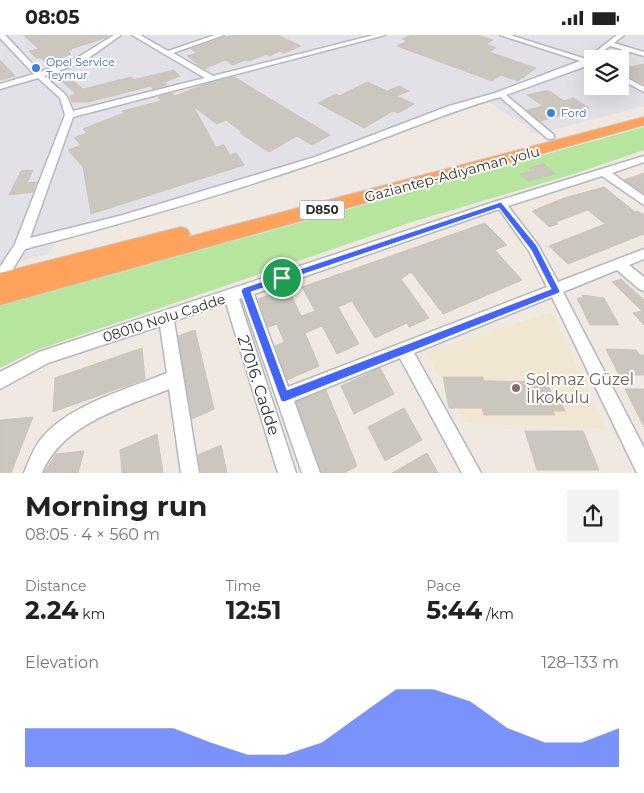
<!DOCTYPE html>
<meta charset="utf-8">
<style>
:root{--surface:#fff;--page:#f2f2f2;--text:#222;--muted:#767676;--accent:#4264fb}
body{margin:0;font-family:Montserrat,sans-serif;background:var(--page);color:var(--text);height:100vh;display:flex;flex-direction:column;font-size:19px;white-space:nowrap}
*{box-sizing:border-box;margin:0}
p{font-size:16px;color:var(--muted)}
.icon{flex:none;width:28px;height:28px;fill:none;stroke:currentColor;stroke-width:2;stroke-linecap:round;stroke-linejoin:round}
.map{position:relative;height:438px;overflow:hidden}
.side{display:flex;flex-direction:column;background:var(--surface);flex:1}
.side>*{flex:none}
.tools{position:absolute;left:584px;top:15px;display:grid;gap:10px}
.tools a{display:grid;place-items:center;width:45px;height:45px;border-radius:0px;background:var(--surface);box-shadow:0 5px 20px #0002;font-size:25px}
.pin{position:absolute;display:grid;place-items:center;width:42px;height:42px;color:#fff;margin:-21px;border:2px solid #fff;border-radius:50%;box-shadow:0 1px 5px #0007}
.round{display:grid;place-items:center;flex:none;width:52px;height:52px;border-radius:0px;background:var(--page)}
.head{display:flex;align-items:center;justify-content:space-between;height:85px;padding:0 25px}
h1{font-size:28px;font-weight:700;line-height:38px}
.metrics{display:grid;grid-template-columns:repeat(3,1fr);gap:8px;height:85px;padding:5px 25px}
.metrics div{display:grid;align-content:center}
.metrics b{font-size:25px;font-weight:700}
.metrics small{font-size:14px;font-weight:400}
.metrics p{font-size:14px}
.chart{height:140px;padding:10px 25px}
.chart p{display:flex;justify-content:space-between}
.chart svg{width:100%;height:90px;margin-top:5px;fill:var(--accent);opacity:.7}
.status{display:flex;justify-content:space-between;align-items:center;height:35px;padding:0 25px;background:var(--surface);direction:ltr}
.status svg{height:14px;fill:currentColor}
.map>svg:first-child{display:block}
.industrial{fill:#e3e1e8;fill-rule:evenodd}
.education{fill:#f0e6d1}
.green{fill:#b6e59e}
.building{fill:#cbc7bf;stroke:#cbc5ba}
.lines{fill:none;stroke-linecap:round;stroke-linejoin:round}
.minor-casing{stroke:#b4b7c1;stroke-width:3}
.highway-casing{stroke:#c9c9c9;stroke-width:2}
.minor{fill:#fff;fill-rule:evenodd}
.highway{fill:#ffa35c;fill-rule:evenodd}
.route{fill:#4264fb;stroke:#fff;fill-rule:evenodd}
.shop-dot{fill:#3f7fe0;stroke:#fff;stroke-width:2}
.education-dot{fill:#8d6e63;stroke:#fff;stroke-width:2}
.labels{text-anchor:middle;stroke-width:4;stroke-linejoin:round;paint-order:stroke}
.far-shop-label{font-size:11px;fill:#366cbe;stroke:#fff;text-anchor:start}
.shield{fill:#fff;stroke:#6d6d6d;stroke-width:1}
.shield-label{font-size:12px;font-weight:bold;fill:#2e2e2e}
.street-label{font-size:14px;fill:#2e2e2e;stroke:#fff}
.near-education-label{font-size:16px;fill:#785e54;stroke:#fff;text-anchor:start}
.near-street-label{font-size:16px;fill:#2e2e2e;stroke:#fff}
</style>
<div class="status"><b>08:05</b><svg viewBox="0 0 49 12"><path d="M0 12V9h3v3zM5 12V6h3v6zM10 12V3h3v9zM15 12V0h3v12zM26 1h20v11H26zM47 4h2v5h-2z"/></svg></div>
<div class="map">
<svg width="644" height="438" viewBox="0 0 644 438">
<rect width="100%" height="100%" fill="#efe9e1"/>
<path class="industrial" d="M0,0H644V71L537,99L489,67L63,198L48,219L0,230ZM592,24H620V51H592Z"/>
<polygon class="education" points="552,277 605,394 466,388 426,317"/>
<polygon class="green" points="644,92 644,115 577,138 415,186 34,316 0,333 0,271"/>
<g class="building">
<polygon points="23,0 107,0 108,2 71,14 72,15 68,16 71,19 46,28 41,23 36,23 29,16 39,14"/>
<polygon points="231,0 278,0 301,11 284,18 280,16 269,21 267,19 249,26 245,25 233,30 225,25 204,34 187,21 197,18 191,14"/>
<polygon points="411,0 477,0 493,5 486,9 496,13 489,17 536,33 518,46 501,40 492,46 397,11 407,6 402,4"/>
<polygon points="0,25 15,41 0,45"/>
<polygon points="644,29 644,49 620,37 620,34"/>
<polygon points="174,35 180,41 165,47 167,50 153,54 151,51 88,67 72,67 70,61 76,59 57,42 65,39 83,54 131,42 133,45"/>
<polygon points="234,42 330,100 312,110 297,101 269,117 240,98 242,97 226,85 217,89 193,71 216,112 224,110 230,120 236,118 244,130 91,179 83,132 68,115 81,110 74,103 87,98 83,94 124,78 122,76 161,66 158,62 172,58 175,61 205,49"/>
<polygon points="367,47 387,56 399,51 409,56 397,61 414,69 398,78 393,76 364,93 318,68 336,59 339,61"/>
<polygon points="548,55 564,66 573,63 589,73 540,86 527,75 543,71 527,60"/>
<polygon points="544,129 555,139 528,146 520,139 532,136 529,133"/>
<polygon points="33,135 27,148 36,147 33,157 9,160 21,136"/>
<polygon points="644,138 644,159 624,145"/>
<polygon points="604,152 635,177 638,176 644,180 644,199 568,229 549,211 605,189 588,175 556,187 558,189 549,192 532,176 564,163"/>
<polygon points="485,188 507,210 495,215 522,245 443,279 411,237 401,244 429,283 409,292 407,288 375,303 352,266 338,272 359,309 337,319 322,291 305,298 319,331 287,345 275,311 284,307 277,289 268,292 258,264 288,253 301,281 315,276 302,252"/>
<polygon points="621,244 644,265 644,290 633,278 642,276 612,247"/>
<polygon points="582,260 604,263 619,290 590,290 577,263 583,263"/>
<polygon points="195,295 214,374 192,384 178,301"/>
<polygon points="142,313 145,344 53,377 55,343"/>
<polygon points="606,314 636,315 640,320 644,320 644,340 619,340"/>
<polygon points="380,333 394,359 354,379 341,351"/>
<polygon points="443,342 483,342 484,346 547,347 554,365 560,365 565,376 553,376 555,380 484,380 482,373 449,373"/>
<polygon points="625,354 644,354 644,392"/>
<polygon points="326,355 357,431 344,438 322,438 296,367"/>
<polygon points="404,373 422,405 385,426 368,392"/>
<polygon points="33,382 11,438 0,438 0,385"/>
<polygon points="525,396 583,396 599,435 537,435"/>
<polygon points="157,399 163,438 122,438 120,415"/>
<polygon points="221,410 227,438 201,438 198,420"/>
<polygon points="84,416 78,438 44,438 56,419"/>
<polygon points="427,418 438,438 392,438"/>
</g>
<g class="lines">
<g class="minor-casing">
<g id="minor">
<path d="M0,0H5L40,37L77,23L114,0H121L83,27L44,41L66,60L73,76L205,43L132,0H140L168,16L215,0H224L173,18L213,41L374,0H385L73,82L30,203L123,180L315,122L449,71L495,58L580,26L500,0H510L586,24L617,0H624L614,8L644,17V21L610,11L592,24V29L506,60L554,100V104H548L500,62C438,80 381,106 321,126C223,160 124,188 25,214L5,247L0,248V232L15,209L65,80L60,63L38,43L0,54V49L34,39L0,3Z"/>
<polygon points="620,39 644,52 644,57 620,44"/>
<path d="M644,121V127L612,138L644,161V170L602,141L508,171L538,210L558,247L644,214V224L629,230L644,242V256L639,254L617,235L563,257L644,413V438H637L552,262L414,318L481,438H462L400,323L294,366L320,438H302L242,263L239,264L296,438H278L226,268L174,286L199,438H181L169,354C123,373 63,388 42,438H24C29,426 33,414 41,404C68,370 128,354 167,338L160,291L48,328L0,354V337L39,317L497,166ZM499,174L529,216L547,252L288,352L254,259Z"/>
</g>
</g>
<g class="highway-casing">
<polygon id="highway" points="644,82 644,90 0,270 0,238 181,192 187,194 190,199 188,202"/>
</g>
<use href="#minor" class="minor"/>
<use href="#highway" class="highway"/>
</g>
<path class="route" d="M501,167L537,211L560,256L559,258L284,367L281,366L241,256L243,253ZM499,173L531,215L551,254L287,355L251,257Z"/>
<g class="shop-dot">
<circle cx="36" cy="33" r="5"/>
<circle cx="551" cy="78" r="5"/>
</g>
<circle class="education-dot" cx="516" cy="353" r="5"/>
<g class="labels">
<g class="far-shop-label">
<text x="46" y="31">Opel Service<tspan x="46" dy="13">Teymur</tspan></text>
<text x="561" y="82">Ford</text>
</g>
<rect class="shield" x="299.5" y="165.5" width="45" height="19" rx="4"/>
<g class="shield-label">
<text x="322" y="179">D850</text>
</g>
<g class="street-label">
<text transform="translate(452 139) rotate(-15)" y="5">Gaziantep-Adıyaman yolu</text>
<text transform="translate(164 283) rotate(-18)" y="5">08010 Nolu Cadde</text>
</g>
<g class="near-education-label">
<text x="526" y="350">Solmaz Güzel<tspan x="526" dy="18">İlkokulu</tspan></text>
</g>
<g class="near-street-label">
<text transform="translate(259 350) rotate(72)" y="6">27016. Cadde</text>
</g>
</g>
</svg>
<div class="tools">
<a><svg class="icon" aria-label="layers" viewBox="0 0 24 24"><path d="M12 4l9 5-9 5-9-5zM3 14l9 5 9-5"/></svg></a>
</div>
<div class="pin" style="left:282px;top:243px;background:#1e9e55"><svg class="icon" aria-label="arrive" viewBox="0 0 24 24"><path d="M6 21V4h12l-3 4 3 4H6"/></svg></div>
</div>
<section class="side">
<div class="head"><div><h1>Morning run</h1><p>08:05 · 4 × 560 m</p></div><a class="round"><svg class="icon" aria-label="share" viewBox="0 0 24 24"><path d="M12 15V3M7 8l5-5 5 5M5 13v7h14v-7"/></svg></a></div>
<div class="metrics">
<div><p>Distance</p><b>2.24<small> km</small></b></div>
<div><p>Time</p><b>12:51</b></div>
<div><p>Pace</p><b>5:44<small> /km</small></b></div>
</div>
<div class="chart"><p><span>Elevation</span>128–133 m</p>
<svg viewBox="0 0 160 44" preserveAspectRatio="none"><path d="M0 44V25L10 25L20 25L30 25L40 25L50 32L60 38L70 38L80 32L90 19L100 6L110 6L120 12L130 25L140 32L150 32L160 25V44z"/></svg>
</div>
</section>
